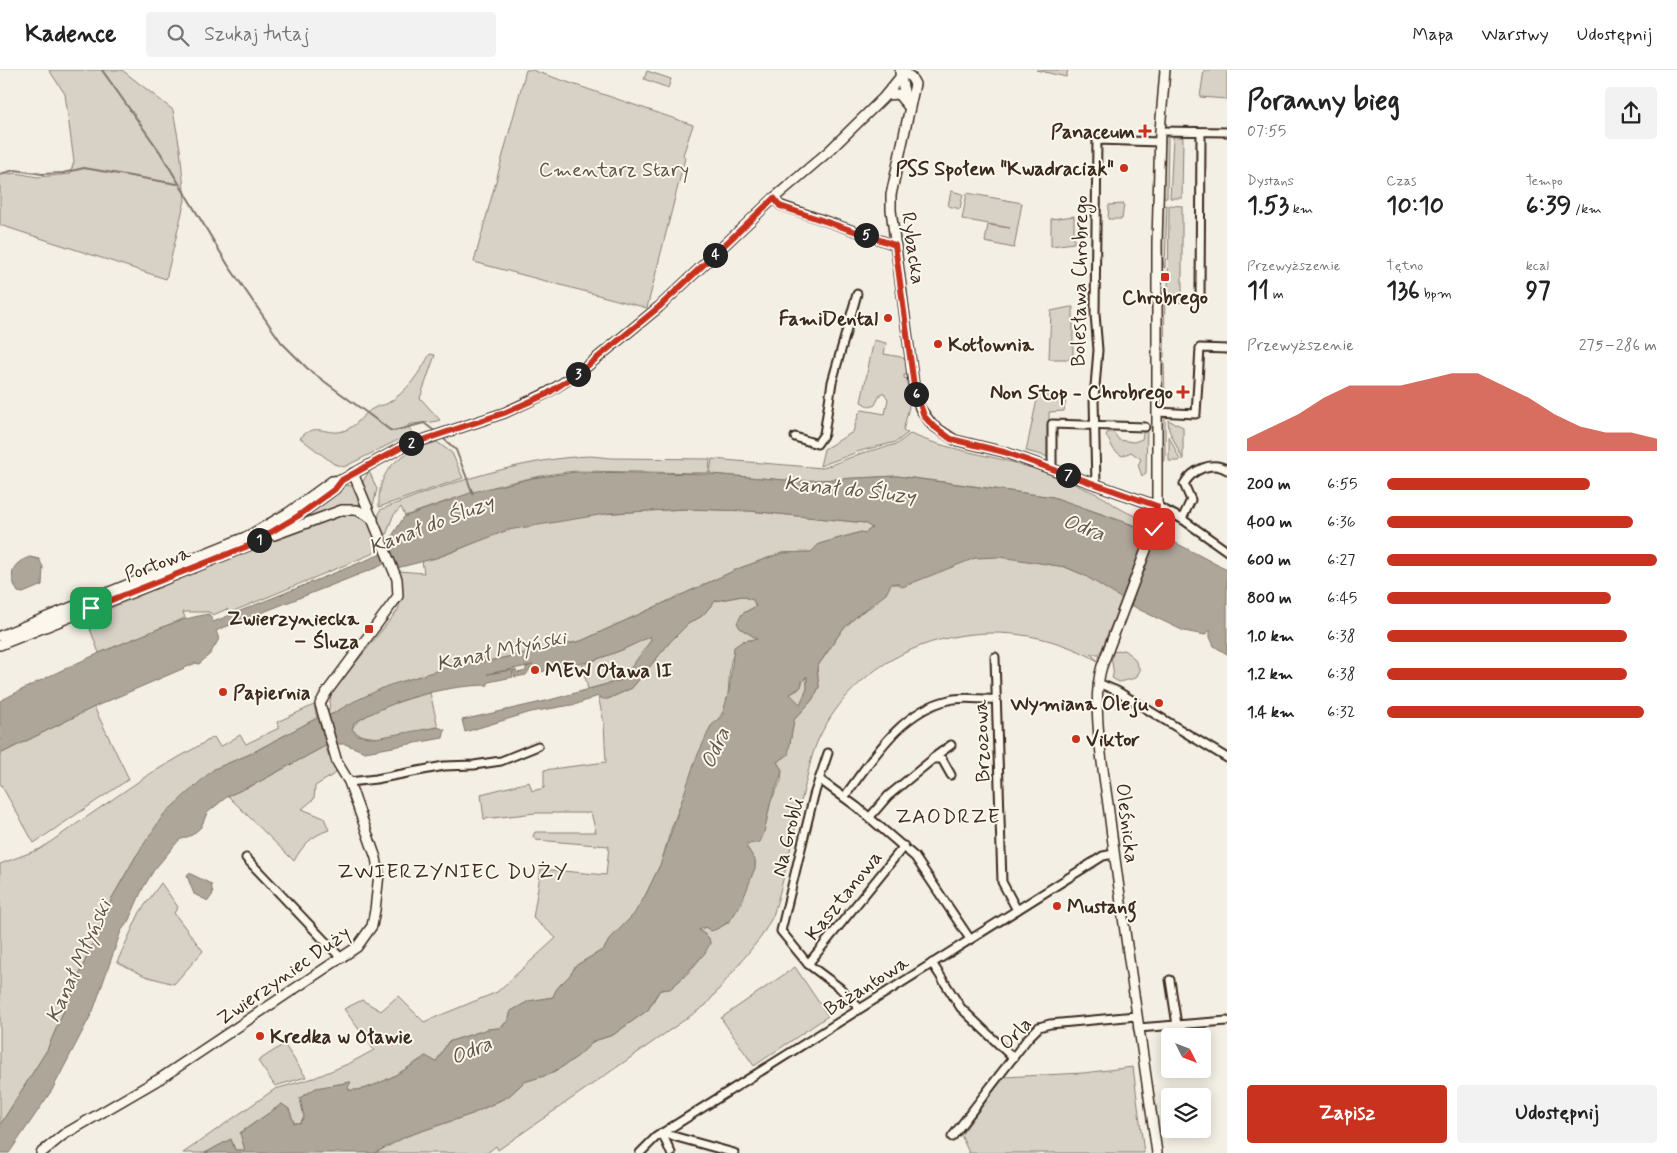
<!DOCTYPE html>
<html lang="pl">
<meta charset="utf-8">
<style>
:root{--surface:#fff;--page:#f2f2f2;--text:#222;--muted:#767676;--line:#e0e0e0;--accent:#c8321e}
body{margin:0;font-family:Mynerve,sans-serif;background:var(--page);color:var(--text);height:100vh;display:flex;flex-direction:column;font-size:19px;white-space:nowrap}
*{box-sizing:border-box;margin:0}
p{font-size:16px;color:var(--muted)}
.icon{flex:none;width:28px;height:28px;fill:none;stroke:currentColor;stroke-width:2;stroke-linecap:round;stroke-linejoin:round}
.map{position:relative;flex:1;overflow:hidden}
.panel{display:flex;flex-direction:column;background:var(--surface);width:450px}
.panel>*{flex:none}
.needle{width:32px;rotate:132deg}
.tools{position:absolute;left:1161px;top:958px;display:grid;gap:10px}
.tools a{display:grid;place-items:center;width:50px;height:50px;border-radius:5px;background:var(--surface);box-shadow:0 2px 12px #0003;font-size:25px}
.pin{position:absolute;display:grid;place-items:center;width:42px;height:42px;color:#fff;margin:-21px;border-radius:10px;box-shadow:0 2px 8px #0006}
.km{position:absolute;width:25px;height:25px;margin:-12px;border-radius:50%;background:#222;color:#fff;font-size:14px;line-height:25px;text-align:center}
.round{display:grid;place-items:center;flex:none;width:52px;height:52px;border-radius:5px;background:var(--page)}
.summary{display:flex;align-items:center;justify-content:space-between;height:85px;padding:0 20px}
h1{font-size:28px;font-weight:800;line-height:38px}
.figures{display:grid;grid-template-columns:repeat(3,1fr);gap:8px;height:85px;padding:5px 20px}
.figures div{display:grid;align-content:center}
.figures b{font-size:25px;font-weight:800}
.figures small{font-size:14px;font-weight:400}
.figures p{font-size:14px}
.chart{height:140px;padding:10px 20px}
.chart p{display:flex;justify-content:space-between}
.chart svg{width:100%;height:90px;margin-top:5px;fill:var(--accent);opacity:.7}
.button{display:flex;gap:10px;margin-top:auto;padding:10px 20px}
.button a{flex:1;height:58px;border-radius:5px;background:var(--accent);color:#fff;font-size:20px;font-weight:800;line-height:58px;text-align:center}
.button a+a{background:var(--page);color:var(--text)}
ul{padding:0 20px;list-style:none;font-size:16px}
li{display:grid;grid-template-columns:80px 60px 1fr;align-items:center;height:38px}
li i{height:12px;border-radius:6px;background:var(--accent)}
header{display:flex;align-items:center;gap:30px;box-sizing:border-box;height:70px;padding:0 25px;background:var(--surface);border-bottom:1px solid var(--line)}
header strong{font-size:24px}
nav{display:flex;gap:28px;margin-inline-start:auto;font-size:18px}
.search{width:350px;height:45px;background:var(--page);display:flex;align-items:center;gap:12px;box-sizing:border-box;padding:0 18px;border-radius:5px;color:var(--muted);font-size:19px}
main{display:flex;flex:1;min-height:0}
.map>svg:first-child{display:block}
.green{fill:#d8d1c6;stroke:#8a7e72}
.water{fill:#afa69a;stroke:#817468;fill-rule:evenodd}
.pier{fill:#f3efe4}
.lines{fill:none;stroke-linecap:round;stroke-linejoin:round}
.stream{stroke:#817468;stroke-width:2}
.street-casing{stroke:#3b2a1e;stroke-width:11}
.secondary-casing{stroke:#3b2a1e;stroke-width:12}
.street{stroke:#fbf7ec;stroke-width:7}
.secondary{stroke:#fbf7ec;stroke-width:9}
.route-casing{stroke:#fff;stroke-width:10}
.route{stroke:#c8321e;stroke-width:6}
.poi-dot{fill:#c8321e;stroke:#fbf7ec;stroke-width:2}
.labels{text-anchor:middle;stroke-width:4;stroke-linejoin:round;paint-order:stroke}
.poi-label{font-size:20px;font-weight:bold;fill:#3b2a1e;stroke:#fbf7ec;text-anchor:end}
.park-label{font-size:20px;fill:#625448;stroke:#fbf7ec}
.street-label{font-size:20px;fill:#3b2a1e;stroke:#fbf7ec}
.water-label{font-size:21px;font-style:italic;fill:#645549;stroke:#fbf7ec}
.neighbourhood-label{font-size:21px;letter-spacing:1px;fill:#3b2a1e;stroke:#fbf7ec}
</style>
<header>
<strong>Kadence</strong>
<div class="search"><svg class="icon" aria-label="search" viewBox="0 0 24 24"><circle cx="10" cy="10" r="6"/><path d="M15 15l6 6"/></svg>Szukaj tutaj</div>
<nav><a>Mapa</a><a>Warstwy</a><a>Udostępnij</a></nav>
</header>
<main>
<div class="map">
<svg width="1227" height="1083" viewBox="0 0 1227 1083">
<rect width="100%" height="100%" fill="#f3efe4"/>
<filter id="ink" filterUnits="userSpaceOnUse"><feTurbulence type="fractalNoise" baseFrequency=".02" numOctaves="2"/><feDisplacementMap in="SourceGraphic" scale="10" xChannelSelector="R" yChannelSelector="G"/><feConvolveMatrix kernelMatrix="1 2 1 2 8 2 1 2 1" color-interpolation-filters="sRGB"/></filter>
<g filter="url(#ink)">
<g class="green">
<polygon points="49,0 122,0 173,40 180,79 185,130 166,209 0,155 0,105 16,103 38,107 70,104 74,92 65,24"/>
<polygon points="526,0 532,0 693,55 683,85 685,88 647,238 474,192"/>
<polygon points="1036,0 1068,0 1066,7"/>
<polygon points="1204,0 1227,0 1227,29 1200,27"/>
<polygon points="647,1 671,9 668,18 644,9"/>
<polygon points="1167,65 1168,69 1167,128 1164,127 1163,120 1164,71"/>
<polygon points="1173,67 1183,67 1182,128 1170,128"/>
<polygon points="951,121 963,124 960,139 948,136"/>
<polygon points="967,123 1022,133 1014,178 985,172 988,155 1010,158 962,149"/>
<polygon points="1124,134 1122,149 1108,149 1109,135"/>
<polygon points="1167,135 1165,198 1164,198 1162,182 1163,136"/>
<polygon points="1169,135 1182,136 1182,232 1194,233 1168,232"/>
<polygon points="1074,146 1074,173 1051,176 1051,149"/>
<polygon points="1165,222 1164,287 1162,287 1162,236"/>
<polygon points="1070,237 1073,237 1073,289 1049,289 1051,241"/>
<polygon points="874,270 886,273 884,284 901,287 906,290 907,305 904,305 904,308 907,309 909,337 903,361 908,363 896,372 860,381 820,396 824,379 853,362 859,343 862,340 885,344 888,329 884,323 881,323 875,335 870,337 861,332"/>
<path d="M430,284L435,285L420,328L440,350C429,354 419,352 408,355L412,363L344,397L334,394L300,368C317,351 325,366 343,361C357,357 362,344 374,338C378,335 384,336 388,333C407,322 420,302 430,284Z"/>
<polygon points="1162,291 1164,291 1165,332 1162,332"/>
<polygon points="1038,325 1066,328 1064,341 1049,342 1049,387 1026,381"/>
<polygon points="1164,345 1165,348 1165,391 1163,391 1162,346"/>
<polygon points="1168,350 1183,357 1183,390 1169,360"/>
<polygon points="1144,358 1147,358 1146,403 1142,406 1138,395 1141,389 1131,382 1122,386 1114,380 1106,365 1108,362 1113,362 1119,370 1134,372 1142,369"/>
<path d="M910,364C955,383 1004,386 1049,404C1062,409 1100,424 1109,431C1120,440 1136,447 1151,452L1148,460L1053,427L952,413L897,406L798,411L710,404L712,389L823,398L862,383L897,374Z"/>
<polygon points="1169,366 1180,390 1179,391 1169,391"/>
<path d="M437,372L452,383L463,408L379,437C377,396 402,382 437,372Z"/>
<path d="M590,386L611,388L710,389L709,403L576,401C517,407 460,426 405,446L401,437L393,446L385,468L378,449L380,440C441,415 525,388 590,386Z"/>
<polygon points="369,401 377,419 372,440 362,413"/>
<polygon points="347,415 356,417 364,439 352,437 284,460"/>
<path d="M686,439L750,441L865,453L872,458L864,463L861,462L819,474L811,482L782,483L740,498L581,571L484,592L483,588C469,597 447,598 431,603C395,614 362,627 328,646L331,624L398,540C403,525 403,516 398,501L424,503L422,491C452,486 479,468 508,460C565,444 627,442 686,439Z"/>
<path d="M340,443C371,443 369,451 380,478L374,483L229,543L227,539L213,545L209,542H183L185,548L99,583L86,548Z"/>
<path d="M999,486L1065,497L1084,505L1122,528L1100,584H1091L1098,591C1002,535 867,564 818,670C810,688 807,709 802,728C793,767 785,807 773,846L761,867L706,935L498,1080L496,1076L487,1083H375L407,1066L472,1044L495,1033L509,1026L524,1012L547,1005L562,997L578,986L594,971L613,965L648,940L660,920C676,922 704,886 710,873L707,866L699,860L705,857L716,859L728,853L734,845L755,798V790L746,776L763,766L771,731L781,711L782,700L777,692L784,688L789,678L794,650L813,629L819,617L817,597L827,583L842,560L859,544L872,536L891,514H910L921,507L975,488Z"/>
<path d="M742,526L753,530L756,536L742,544L740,558L757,569L743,571C739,577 732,585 731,591C726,618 734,636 711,656L671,759L661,793L646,824L634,845L609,870L604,879L575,896C570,911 558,911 553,927L529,931L511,941L508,951L499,958L488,959L448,972L436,992L425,986C409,998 369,1023 349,1020L347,1017L350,1012L317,1018L300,1028L304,1047L300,1053H294L289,1039L282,1034L240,1063L245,1080H235L231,1069L205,1083H183L275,1019L314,1008L350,993L374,980L344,939L362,930L381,941L398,926L424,952L497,922L556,868L533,848L541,799L606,805L609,776L536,770L533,766L535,762H596L591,743H535L484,749L481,724L529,712L532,721L544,718V700L606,692L604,653L598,626L608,629L632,618L670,572L688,554L702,546L715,531Z"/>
<polygon points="650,566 652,570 622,610 588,619 582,595 622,580"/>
<path d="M1124,580L1134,588L1140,600L1136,608L1119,612L1112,608C1116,599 1109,593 1113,582Z"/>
<polygon points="807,606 807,619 800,635 790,624 798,620"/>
<path d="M430,623L438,657C417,660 368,678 352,659C358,643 412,627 430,623Z"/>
<polygon points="314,635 317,648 248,685 214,699 136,786 112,828 47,980 0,1055 0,794 40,779 148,705 214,667 220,677 240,665 246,674 279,658 277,652"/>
<polygon points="94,637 129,709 34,773 0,713 0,684"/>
<path d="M325,676L336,703L315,716L314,729L302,739L324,748L329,760C311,766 303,775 294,791L228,726L257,713Z"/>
<polygon points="161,813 178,837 174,843 203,881 174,914 145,906 117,892 140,842"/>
<polygon points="795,897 828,946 754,996 721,948"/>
<polygon points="284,974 306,1007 275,1016 258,991"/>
<polygon points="1133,997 1144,1083 969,1083 961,1065 1004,1007 1083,1003"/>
</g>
<g class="water">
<path d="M576,402L710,404L798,411L897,406L1053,427L1163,466L1227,500V584L1214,576L1210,567V560L1205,565L1184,561L1138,539L1084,505L1065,497L1021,490L999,487L975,488L902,517L897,513L891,514L886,524L859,544L842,560L817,597L819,617L813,629L794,650L788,685L777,692L782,700C780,713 773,722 770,734C767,747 766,760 760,772L748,774L746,776L755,790V798C745,822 739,853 711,861L705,857L699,860L709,868L710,873L705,883L676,914L670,919L660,920L657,924L648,940L613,965L594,971L578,986L562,997L547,1005L524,1012L509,1026L472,1044L407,1066L375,1083H205L231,1069L235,1080H245L240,1063L282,1034L289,1039L294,1053H300L304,1047L300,1028L316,1018L351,1012L348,1017L349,1020C369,1023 409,998 426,986L436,992L448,972L488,959L499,958L508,951L511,941L529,931L553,927C558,911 570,911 575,896L604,879L609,870L634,844L646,824L661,793L695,691L711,656L722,646L729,621L734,577L743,571L757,569L740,558L737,553L742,544L756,536L753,530L742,526L715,531L702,546L688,554L670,572L632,618L608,629H603L598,626L577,634L531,642L465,662L462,650L546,631L622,610L651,570L650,566C612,587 582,595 539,602L538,597L530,599L526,605L515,607L513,600H516L517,603L526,601V597L533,595L487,604L512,600L513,607L488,612V615C442,616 394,629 354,653L352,659L357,665L375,668L438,657L445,660L443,668L365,682L345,674H329L257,713L228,726L207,743L201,757L192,765L179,770L154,800L143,818L128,852L121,861L93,941L52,1020L9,1083H0V1055L47,980L112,828L136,786L164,744L214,699L248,685L317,648L322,650L353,632L387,616L449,597L478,591L483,587L484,592L581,571L740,498L782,483L811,482L819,474L861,462L865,463L872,458L865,453L750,441L686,439L611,443L508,460L436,488L397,498L393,489L378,497L220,559L216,561L219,569L210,584L199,594L196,593L94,637L0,684V631C44,608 90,586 136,568C160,558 183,548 209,544L213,552L379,485L389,480L387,474L404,447L473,422L533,408ZM807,606V619L800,634L790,624L801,617L802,611Z"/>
<path d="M30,487L39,489L43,497L42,515L23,523L18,522C8,505 11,493 30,487Z"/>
<polygon points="189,803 211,814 213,824 208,831 194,824 187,806"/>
</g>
<polygon class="pier" points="1149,458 1159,462 1130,537 1121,531"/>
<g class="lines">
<g class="stream">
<polyline points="102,0 160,82 228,195 281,272 309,300 390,360 394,361 424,353 437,363"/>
<polyline points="0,104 15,100 42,104 63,103 84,98 177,114"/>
<polyline points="443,368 456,380 473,424"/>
</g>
<g class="street-casing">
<g id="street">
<polyline points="1160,61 1227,62"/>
<polyline points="774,128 780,135 895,175"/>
<polyline points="1200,228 1201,63"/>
<polyline points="1157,342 1196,344 1200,278 1227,279"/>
<polyline points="795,367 817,374 824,364 832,312 857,224"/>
<polyline points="1052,399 1052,354 1145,357"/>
<polyline points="1096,415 1094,329 1098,280 1095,244 1097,70 1160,72"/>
<polyline points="1157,436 1182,449 1227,481"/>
<path d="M1182,449L1191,430L1184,414C1192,400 1212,390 1227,400"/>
<polyline points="995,587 1002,812 1017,840"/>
<polyline points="1098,613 1117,621 1227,688"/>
<polyline points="828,683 814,725 781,861 808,894 840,918 859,938"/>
<polyline points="933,688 951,675"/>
<polyline points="819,709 857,737 915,787 970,869"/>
<polyline points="349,712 376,709 444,696 474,695 501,691 538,676"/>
<path d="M844,727C872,690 900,641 949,630C964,626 981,630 995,629"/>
<polyline points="869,748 888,726 933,689 942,689 951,705"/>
<polyline points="246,788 341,888"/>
<polyline points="932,893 961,938 1013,988"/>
<polyline points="808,894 904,776"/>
<polyline points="1170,910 1177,955"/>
<polyline points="1138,958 1227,951"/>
<polyline points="662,1063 734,1083"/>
<polyline points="662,1063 671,1083"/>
<polyline points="952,1067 1028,968 1039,957 1050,954 1136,946"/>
<polyline points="640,1083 656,1067 1103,786 1114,784"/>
</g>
</g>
<g class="secondary-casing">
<g id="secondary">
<polyline points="900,0 911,7 915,14 891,125 891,140 914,316 920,338 932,355 955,370 1004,382 1157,436"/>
<polyline points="900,3 906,31"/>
<polyline points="886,25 898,24 909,37"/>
<polyline points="274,465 342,440 357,440 373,449"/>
<polyline points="0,566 248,466 288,443 332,411 342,410 402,377 504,343 547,323 580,302 659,237 774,128 829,81 883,28 906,0"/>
<polyline points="0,575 248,476 298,446 335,419 342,410"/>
<polyline points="41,1083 63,1065 161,1008 357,877 372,856 375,840 379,804 376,788 349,712 337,692 320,634 326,623 398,526 397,509 353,403"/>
<path d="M1157,1083C1141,969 1123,856 1109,742C1104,702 1090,633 1102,596L1157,451V173L1160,61L1165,0"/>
</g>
</g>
<use href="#street" class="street"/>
<use href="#secondary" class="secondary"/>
</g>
</g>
<g class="lines" filter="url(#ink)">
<g class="route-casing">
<polyline id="route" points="91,538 248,476 298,446 335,419 342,410 402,377 504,343 547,324 580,302 659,237 774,128 780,136 895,175 914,316 924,346 932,355 951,369 1004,382 1157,436 1154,459"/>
</g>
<use href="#route" class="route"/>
</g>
<g class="poi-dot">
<path d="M1142.5 53.5h5v5h5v5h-5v5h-5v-5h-5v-5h5z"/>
<circle cx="1124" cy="98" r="5"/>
<rect x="1160" y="202" width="10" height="10" rx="2.5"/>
<circle cx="888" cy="248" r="5"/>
<circle cx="938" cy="274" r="5"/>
<path d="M1180.5 314.5h5v5h5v5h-5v5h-5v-5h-5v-5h5z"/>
<rect x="364" y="554" width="10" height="10" rx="2.5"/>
<circle cx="535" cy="600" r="5"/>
<circle cx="223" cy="622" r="5"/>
<circle cx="1159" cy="633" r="5"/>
<circle cx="1076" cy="669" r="5"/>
<circle cx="1057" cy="836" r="5"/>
<circle cx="260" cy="966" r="5"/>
</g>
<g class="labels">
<g class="poi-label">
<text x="1135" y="68">Panaceum</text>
<text x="1114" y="105">PSS Społem "Kwadraciak"</text>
<text x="1165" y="234" text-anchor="middle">Chrobrego</text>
<text x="878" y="255">FamiDental</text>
<text x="948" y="281" text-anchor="start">Kotłownia</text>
<text x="1173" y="329">Non Stop - Chrobrego</text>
<text x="359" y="555">Zwierzyniecka<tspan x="359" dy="23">– Śluza</tspan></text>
<text x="545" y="607" text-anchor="start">MEW Oława II</text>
<text x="233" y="629" text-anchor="start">Papiernia</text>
<text x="1149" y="640">Wymiana Oleju</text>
<text x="1086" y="676" text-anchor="start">Viktor</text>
<text x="1067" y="843" text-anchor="start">Mustang</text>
<text x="270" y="973" text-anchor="start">Kredka w Oławie</text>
</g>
<g class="park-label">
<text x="614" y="106">Cmentarz Stary</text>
</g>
<g class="street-label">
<text transform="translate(914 178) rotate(82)" y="7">Rybacka</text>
<text transform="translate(1079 211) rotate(-89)" y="7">Bolesława Chrobrego</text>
<text transform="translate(157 493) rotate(-21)" y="7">Portowa</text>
<text transform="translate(981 671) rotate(-92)" y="7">Brzozowa</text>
<text transform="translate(1128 753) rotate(83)" y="7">Oleśnicka</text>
<text transform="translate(787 767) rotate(-76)" y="7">Na Grobli</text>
<text transform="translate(843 825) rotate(-51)" y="7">Kasztanowa</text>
<text transform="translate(283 905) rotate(-35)" y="7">Zwierzyniec Duży</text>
<text transform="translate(866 915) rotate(-32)" y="7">Bażantowa</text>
<text transform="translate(1015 963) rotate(-46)" y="7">Orla</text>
</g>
<g class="water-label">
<text transform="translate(850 419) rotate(6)" y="7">Kanał do Śluzy</text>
<text transform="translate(431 454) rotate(-21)" y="7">Kanał do Śluzy</text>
<text transform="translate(1084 457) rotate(20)" y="7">Odra</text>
<text transform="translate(501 580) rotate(-12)" y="7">Kanał Młyński</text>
<text transform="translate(715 678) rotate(-66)" y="7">Odra</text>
<text transform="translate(78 891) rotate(-66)" y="7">Kanał Młyński</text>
<text transform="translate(471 980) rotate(-23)" y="7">Odra</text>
</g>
<g class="neighbourhood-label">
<text x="948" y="753">ZAODRZE</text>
<text x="453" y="808">ZWIERZYNIEC DUŻY</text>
</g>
</g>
</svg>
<div class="tools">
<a><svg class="needle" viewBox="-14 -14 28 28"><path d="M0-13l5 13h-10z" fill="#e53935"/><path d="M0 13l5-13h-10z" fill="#767676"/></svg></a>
<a><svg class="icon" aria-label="layers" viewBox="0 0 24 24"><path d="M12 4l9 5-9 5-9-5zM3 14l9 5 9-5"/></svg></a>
</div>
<div class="pin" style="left:91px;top:538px;background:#1e9e55"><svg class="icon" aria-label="arrive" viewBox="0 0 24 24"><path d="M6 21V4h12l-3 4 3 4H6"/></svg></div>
<div class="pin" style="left:1154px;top:459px;background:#d93025"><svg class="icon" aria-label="check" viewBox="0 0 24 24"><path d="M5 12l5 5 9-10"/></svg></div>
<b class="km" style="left:259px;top:470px">1</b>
<b class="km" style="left:411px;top:373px">2</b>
<b class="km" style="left:578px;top:304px">3</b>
<b class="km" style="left:715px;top:185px">4</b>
<b class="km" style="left:866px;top:165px">5</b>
<b class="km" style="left:916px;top:324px">6</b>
<b class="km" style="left:1068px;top:405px">7</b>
</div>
<section class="panel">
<div class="summary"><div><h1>Poranny bieg</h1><p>07:55</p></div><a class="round"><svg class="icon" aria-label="share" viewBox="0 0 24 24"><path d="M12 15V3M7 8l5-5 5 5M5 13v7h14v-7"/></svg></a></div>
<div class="figures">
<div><p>Dystans</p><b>1.53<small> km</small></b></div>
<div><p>Czas</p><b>10:10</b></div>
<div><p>Tempo</p><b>6:39<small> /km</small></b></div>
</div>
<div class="figures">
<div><p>Przewyższenie</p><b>11<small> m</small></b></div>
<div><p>Tętno</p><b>136<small> bpm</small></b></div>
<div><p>kcal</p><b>97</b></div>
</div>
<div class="chart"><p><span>Przewyższenie</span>275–286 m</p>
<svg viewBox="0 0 160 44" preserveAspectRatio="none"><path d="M0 44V38L10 32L20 26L30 18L40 12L50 12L60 12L70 9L80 6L90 6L100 12L110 18L120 26L130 32L140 35L150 35L160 38V44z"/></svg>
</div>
<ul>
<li><b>200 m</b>6:55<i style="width:75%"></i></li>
<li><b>400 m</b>6:36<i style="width:91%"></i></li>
<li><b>600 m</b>6:27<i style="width:100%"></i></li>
<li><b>800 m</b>6:45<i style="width:83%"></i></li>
<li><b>1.0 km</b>6:38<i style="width:89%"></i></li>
<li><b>1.2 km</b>6:38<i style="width:89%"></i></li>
<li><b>1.4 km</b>6:32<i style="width:95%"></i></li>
</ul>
<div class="button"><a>Zapisz</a><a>Udostępnij</a></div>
</section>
</main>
